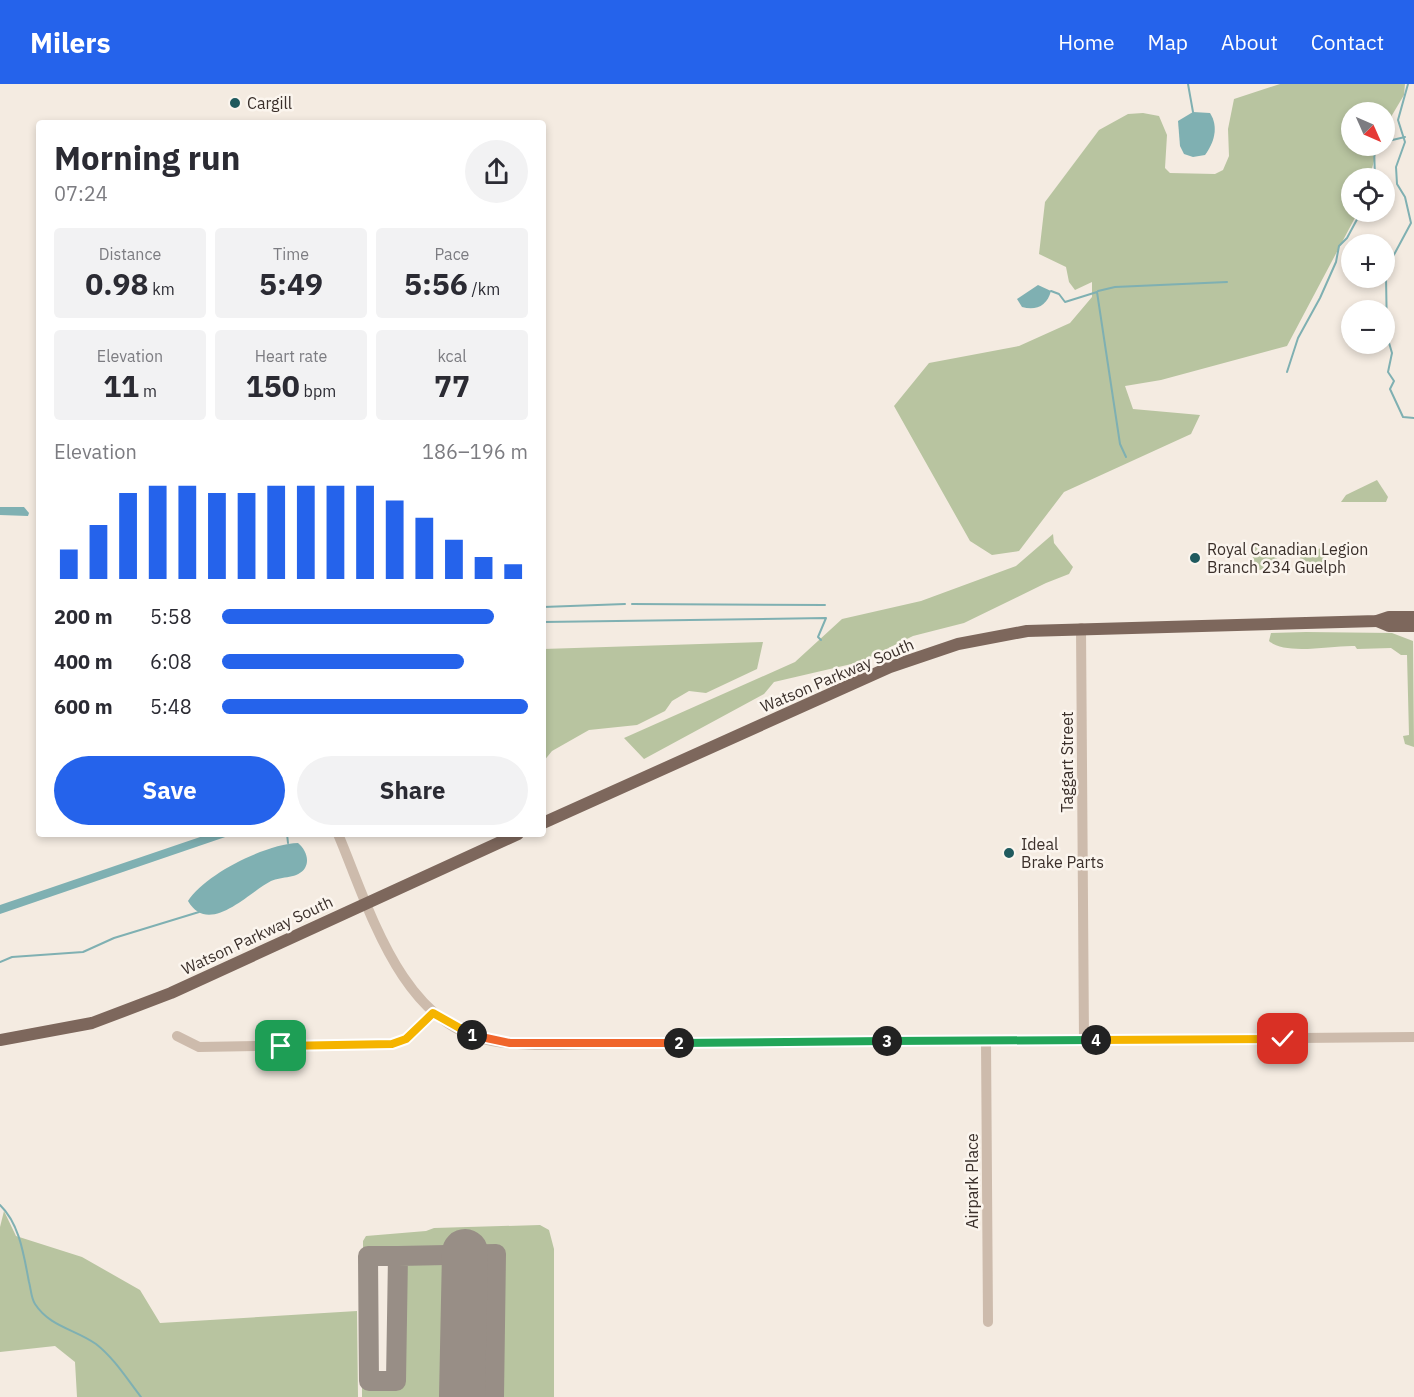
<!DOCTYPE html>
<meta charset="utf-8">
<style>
:root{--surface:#fff;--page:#f2f2f3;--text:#2b2b33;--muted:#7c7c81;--accent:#2563eb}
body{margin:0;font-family:"IBM Plex Sans",sans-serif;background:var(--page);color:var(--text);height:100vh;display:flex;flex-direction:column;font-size:22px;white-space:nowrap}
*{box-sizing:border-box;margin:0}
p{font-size:20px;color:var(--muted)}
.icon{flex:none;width:33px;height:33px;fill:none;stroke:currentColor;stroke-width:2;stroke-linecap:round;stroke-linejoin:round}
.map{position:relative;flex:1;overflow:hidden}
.sheet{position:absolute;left:36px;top:36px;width:510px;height:717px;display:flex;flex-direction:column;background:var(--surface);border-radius:6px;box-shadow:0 3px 9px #0003}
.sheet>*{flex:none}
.needle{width:39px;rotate:135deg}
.controls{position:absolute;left:1341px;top:18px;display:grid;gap:12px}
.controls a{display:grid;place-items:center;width:54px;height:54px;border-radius:50%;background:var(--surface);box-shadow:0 3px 9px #0003;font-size:30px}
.pin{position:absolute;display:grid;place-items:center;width:51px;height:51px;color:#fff;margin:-26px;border-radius:12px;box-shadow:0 3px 9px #0006}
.km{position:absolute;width:30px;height:30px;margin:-15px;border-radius:50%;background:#222;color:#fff;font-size:16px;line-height:30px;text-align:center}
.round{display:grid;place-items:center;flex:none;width:63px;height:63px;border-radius:32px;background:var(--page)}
.headline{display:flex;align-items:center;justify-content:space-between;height:102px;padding:0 18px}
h1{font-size:33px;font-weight:700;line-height:45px}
.stats{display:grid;grid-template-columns:repeat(3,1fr);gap:9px;height:102px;padding:6px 18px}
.stats div{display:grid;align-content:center;border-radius:6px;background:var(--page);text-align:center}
.stats b{font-size:30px;font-weight:700}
.stats small{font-size:16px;font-weight:400}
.stats p{font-size:16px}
.chart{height:168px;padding:12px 18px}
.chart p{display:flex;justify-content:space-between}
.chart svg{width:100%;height:108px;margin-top:6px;stroke:var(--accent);stroke-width:6}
.cta{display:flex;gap:12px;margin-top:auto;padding:12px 18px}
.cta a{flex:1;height:69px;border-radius:36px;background:var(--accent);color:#fff;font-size:24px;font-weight:700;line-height:69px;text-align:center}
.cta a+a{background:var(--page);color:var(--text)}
ul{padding:0 18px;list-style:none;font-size:20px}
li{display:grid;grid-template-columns:96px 72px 1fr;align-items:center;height:45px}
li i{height:15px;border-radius:8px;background:var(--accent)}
header{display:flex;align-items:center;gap:36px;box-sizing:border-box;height:84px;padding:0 30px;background:var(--accent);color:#fff}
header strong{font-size:28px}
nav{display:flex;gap:33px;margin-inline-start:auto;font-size:21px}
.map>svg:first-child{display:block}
.green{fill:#b8c4a0}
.water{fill:#7fb0b2}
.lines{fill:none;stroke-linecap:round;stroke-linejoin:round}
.stream{stroke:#7fb0b2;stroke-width:2}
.taxiway{stroke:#988e86;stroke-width:20}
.runway{stroke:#988e86;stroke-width:46}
.minor{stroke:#cdbbac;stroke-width:10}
.major{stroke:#7d675c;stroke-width:12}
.split-1-casing{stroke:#fff;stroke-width:12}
.split-2-casing{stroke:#fff;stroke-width:12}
.split-3-casing{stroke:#fff;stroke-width:12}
.split-4-casing{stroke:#fff;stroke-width:12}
.split-5-casing{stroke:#fff;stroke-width:12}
.split-1{stroke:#f5b400;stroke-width:8}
.split-2{stroke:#f0652b;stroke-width:8}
.split-3{stroke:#22a559;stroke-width:8}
.split-4{stroke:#22a559;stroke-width:8}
.split-5{stroke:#f5b400;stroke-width:8}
.poi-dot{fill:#1f5a5e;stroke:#fbf5ee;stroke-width:2}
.labels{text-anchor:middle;stroke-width:5;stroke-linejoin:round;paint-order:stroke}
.poi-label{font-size:16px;fill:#3b302b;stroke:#fbf5ee;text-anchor:start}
.street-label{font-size:16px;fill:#3b302b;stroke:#fbf5ee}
</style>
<header>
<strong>Milers</strong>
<nav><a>Home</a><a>Map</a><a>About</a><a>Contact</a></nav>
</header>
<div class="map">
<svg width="1414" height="1313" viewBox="0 0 1414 1313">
<rect width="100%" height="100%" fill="#f4ebe1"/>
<g class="green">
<polygon points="1280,0 1405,0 1404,11 1385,43 1384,28 1352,28 1352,62 1378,62 1370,92 1369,94 1352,94 1352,128 1358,128 1287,262 1161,296 1125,302 1133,325 1200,331 1191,350 1064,408 1019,467 992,471 970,457 894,322 929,279 1019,262 1070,239 1092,213 1092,198 1075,206 1069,198 1066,183 1039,170 1045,118 1099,46 1128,30 1143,29 1159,32 1167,51 1165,84 1170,89 1215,90 1223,86 1229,72 1228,45 1234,15"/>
<polygon points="1377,396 1388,413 1386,418 1341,418 1346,411"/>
<polygon points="1053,450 1054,459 1073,483 1069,490 1046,499 964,539 913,552 860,578 774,598 764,610 644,675 624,654 795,578 842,535 921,517 1016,482"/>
<polygon points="1256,460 1286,481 1287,485 1254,486 1252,465"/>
<polygon points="1323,463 1325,478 1323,480 1297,482 1294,480 1302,472"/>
<path d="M1306,548L1392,549L1413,557L1414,663L1405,660L1403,652L1409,651L1407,571H1401L1391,564L1357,565L1355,562C1332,561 1286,572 1269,557L1271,549Z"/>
<polygon points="763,558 757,585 706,609 689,607 672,617 665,627 637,641 589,646 552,667 543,678 543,565"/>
<polygon points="4,1127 16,1152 82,1173 140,1206 160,1239 357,1227 358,1313 77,1313 75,1278 55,1262 0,1268 0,1143"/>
<polygon points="540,1141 549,1146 554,1165 554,1313 362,1313 362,1301 400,1299 400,1169 363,1169 363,1157 366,1152 426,1147 434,1144"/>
</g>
<g class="water">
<path d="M1193,28L1210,29C1219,43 1214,59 1205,71L1193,73L1184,70L1180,62L1178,37Z"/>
<path d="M1038,201L1051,207C1047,222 1036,227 1022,223L1017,215Z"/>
<polygon points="0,423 24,423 29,429 28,432 0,431"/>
<polygon points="209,750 234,750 0,830 0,821"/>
<path d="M298,759C305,765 310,775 305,784C298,795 282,792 271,797C249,808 209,853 188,817C205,790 266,760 298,759Z"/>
</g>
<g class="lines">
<g class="stream">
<polyline points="1188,0 1193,28"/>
<polyline points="1408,0 1398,36 1405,58 1396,83 1397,100 1405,113 1411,139 1389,180 1386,192 1387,252 1392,269 1388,288 1394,297 1390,305 1403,333 1414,334"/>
<polyline points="1384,58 1405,53"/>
<polyline points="1374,62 1375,94"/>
<polyline points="1051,207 1059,210 1065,218 1097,208 1120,360 1126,373"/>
<polyline points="1098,207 1115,203 1227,198"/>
<polyline points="1287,288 1298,254 1320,214 1336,178 1339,162 1347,154 1361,128"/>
<polyline points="632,520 825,521"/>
<polyline points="543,523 625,520"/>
<polyline points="543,538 826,534 818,553 821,556"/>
<polyline points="287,750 288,759"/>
<polyline points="0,878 12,873 83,868 114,854 199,828"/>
<path d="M0,1121C20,1140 24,1173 29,1198C31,1205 31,1214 35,1220C50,1243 75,1245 96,1260C114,1274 127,1295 141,1313"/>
</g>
<polyline class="taxiway" points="398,1172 368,1172 369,1297 396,1297 398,1172 496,1170 494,1313"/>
<polyline class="runway" points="462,1313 465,1168"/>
<g class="minor">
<polyline points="1081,544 1084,956"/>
<path d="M338,750C369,823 401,942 492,957C530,964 572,960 611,960L1414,953"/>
<polyline points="177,952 199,963 392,960 406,955 433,929"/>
<polyline points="986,957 988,1238"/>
</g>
<g class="major">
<polyline points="1377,537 1389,542 1414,542"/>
<polyline points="543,739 890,583 958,560 1027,547 1377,537 1389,533 1414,533"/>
<polyline points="0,956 92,939 171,909 518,750"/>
</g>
</g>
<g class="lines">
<g class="split-1-casing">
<polyline id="split-1" points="281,962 392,960 406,955 433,929 472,951"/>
</g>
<g class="split-2-casing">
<polyline id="split-2" points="472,951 510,959 679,959"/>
</g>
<g class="split-3-casing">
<polyline id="split-3" points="679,959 887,957"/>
</g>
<g class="split-4-casing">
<polyline id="split-4" points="887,957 1096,956"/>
</g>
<g class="split-5-casing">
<polyline id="split-5" points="1096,956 1283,955"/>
</g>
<use href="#split-1" class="split-1"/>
<use href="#split-2" class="split-2"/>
<use href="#split-3" class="split-3"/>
<use href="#split-4" class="split-4"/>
<use href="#split-5" class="split-5"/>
</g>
<g class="poi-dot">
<circle cx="235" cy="19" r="6"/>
<circle cx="1195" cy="474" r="6"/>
<circle cx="1009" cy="769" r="6"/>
</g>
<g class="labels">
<g class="poi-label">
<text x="247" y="25">Cargill</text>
<text x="1207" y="471">Royal Canadian Legion<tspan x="1207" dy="18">Branch 234 Guelph</tspan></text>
<text x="1021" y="766">Ideal<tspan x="1021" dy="18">Brake Parts</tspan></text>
</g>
<g class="street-label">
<text transform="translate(837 591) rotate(-23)" y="6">Watson Parkway South</text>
<text transform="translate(1067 678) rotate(-90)" y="6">Taggart Street</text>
<text transform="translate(257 851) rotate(-25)" y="6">Watson Parkway South</text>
<text transform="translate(972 1097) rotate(-90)" y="6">Airpark Place</text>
</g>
</g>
</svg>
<div class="controls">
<a><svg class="needle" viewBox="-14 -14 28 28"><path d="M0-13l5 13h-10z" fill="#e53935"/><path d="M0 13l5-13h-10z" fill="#7c7c81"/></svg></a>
<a><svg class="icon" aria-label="locate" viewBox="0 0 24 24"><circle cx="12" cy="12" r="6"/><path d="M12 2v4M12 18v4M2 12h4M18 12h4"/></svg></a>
<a>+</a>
<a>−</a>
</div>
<div class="pin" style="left:281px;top:962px;background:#1e9e55"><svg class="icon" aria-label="arrive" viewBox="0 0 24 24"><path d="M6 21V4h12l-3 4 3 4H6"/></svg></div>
<div class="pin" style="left:1283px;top:955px;background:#d93025"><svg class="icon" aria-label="check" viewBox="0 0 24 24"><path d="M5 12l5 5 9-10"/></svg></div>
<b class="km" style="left:472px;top:951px">1</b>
<b class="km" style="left:679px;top:959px">2</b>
<b class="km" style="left:887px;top:957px">3</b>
<b class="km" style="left:1096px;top:956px">4</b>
<section class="sheet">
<div class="headline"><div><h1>Morning run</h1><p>07:24</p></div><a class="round"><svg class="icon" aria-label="share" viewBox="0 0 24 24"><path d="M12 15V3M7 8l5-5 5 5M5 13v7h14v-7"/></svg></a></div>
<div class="stats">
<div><p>Distance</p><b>0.98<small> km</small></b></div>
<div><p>Time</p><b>5:49</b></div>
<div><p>Pace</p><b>5:56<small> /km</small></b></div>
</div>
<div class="stats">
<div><p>Elevation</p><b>11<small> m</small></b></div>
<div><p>Heart rate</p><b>150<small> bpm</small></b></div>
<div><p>kcal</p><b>77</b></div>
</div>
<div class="chart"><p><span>Elevation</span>186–196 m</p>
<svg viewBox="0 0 160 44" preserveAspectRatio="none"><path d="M5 44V32M15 44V22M25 44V9M35 44V6M45 44V6M55 44V9M65 44V9M75 44V6M85 44V6M95 44V6M105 44V6M115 44V12M125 44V19M135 44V28M145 44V35M155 44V38"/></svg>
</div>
<ul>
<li><b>200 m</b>5:58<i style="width:89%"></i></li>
<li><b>400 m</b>6:08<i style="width:79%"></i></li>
<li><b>600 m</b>5:48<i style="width:100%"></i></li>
</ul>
<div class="cta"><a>Save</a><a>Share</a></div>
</section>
</div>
